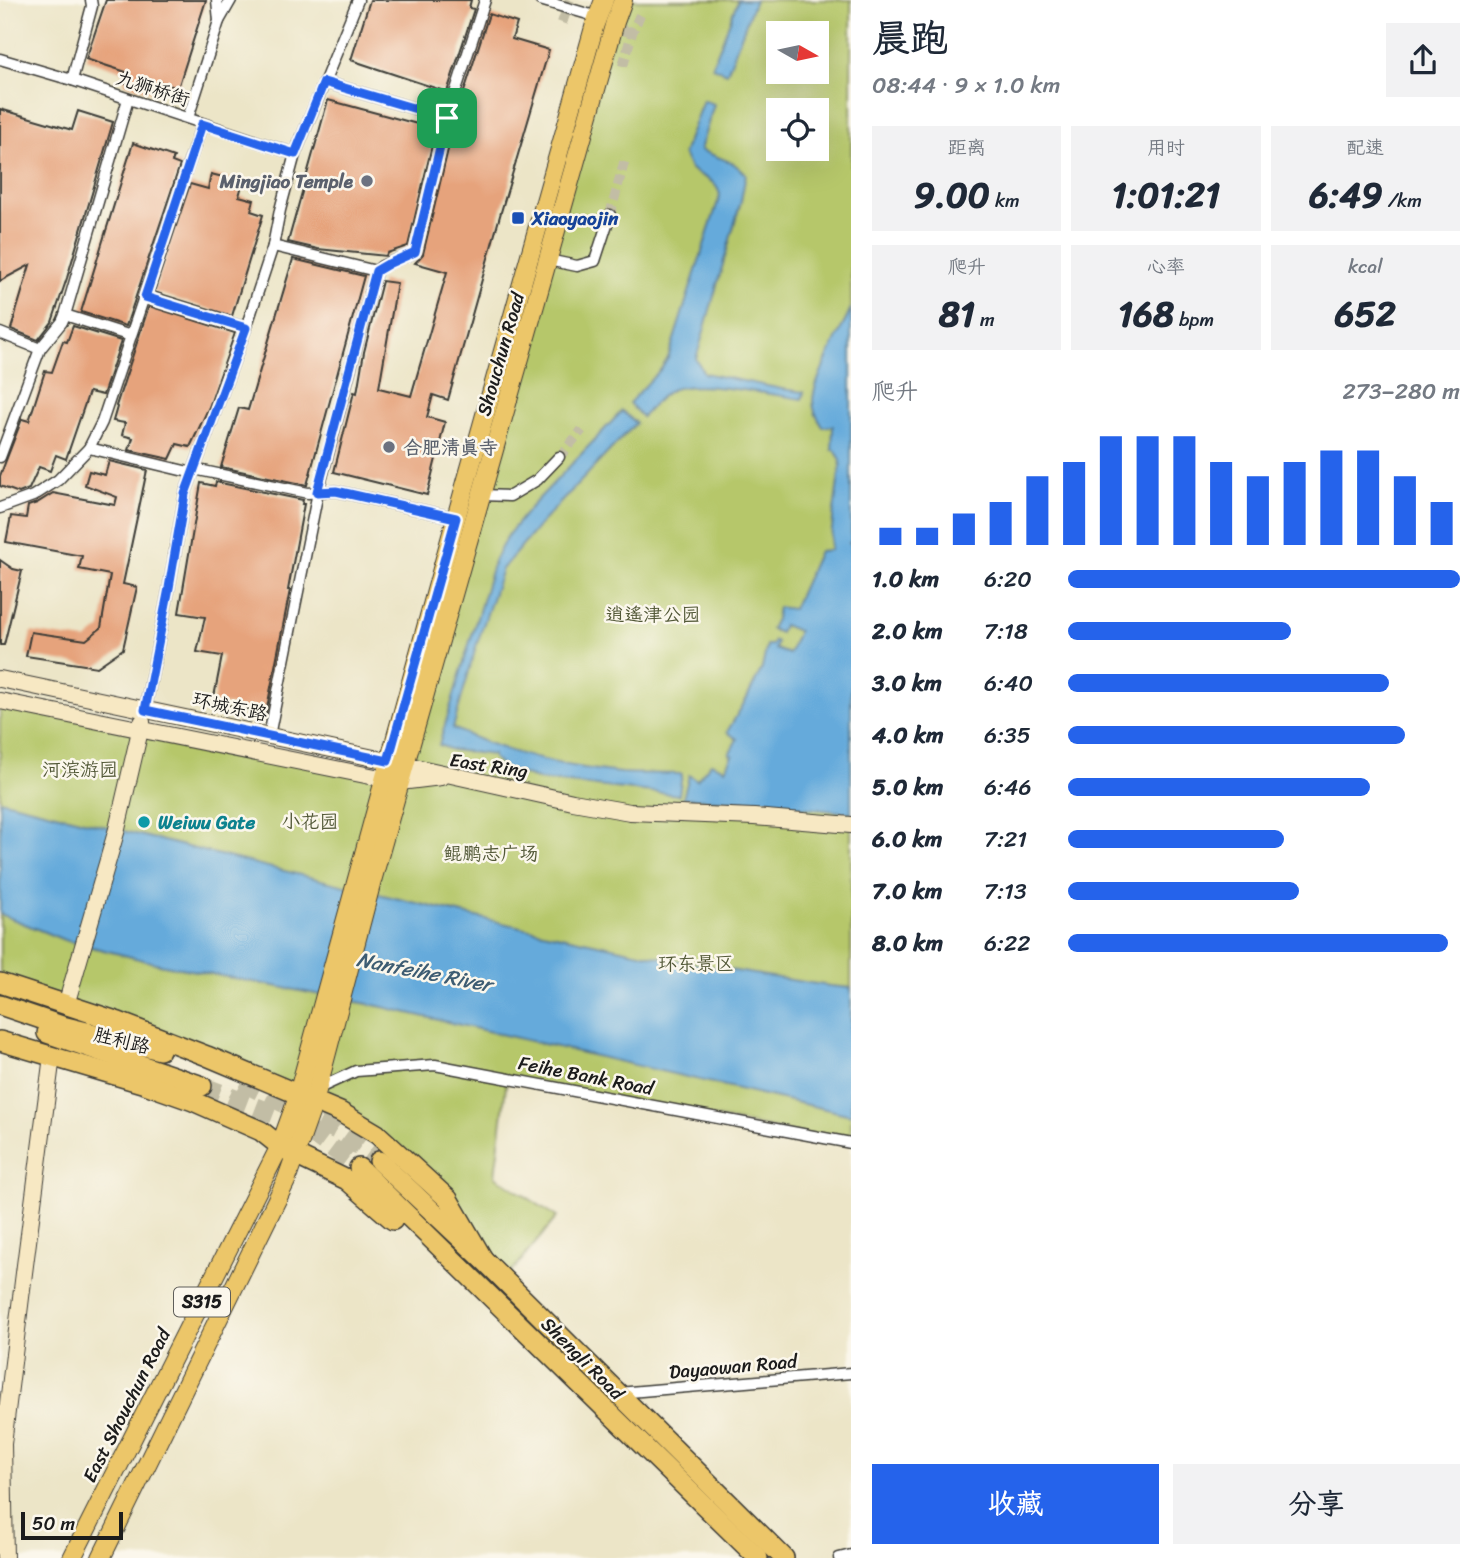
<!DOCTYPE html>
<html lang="zh">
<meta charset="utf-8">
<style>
:root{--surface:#fff;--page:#f2f2f3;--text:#1f2937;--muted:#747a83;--accent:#2563eb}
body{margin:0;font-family:Sriracha,"LXGW WenKai TC",sans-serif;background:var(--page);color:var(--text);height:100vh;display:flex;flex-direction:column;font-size:26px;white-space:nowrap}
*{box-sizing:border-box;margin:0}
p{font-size:23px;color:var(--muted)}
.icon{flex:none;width:38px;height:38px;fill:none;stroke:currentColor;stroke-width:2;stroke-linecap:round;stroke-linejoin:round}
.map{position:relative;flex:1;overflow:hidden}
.drawer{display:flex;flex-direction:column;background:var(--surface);width:630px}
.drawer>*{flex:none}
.needle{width:46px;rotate:99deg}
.buttons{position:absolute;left:766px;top:21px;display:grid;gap:14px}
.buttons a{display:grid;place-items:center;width:63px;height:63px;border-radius:0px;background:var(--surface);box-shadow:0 7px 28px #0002;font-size:35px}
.scale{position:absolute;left:21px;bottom:18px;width:102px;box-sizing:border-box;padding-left:7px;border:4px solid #1c1c1c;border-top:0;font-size:19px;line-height:24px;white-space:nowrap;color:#1c1c1c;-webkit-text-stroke:5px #fbf7ec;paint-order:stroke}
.pin{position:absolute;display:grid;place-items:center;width:60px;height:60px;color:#fff;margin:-30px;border-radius:14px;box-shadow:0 4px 10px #0006}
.round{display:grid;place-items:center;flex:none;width:74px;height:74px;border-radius:0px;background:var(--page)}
.head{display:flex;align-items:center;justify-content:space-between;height:119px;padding:0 21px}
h1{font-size:38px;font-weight:800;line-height:52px}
.figures{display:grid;grid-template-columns:repeat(3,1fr);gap:10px;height:119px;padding:7px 21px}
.figures div{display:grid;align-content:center;border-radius:0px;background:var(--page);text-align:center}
.figures b{font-size:35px;font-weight:800}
.figures small{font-size:19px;font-weight:400}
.figures p{font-size:19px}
.chart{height:196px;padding:14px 21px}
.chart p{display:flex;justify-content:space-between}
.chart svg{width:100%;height:126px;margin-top:7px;stroke:var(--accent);stroke-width:6}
.button{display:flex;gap:14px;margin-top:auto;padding:14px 21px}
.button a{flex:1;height:80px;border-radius:0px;background:var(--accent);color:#fff;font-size:28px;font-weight:800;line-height:80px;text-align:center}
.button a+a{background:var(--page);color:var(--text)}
ul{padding:0 21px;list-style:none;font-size:23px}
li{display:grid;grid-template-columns:112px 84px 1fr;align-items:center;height:52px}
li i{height:18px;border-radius:9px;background:var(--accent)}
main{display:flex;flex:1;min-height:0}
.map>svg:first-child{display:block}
.green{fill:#b6c76a;stroke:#697243;stroke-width:2;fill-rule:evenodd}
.water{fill:#65aadb;stroke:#40637c;stroke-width:2}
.building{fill:#e6a37b}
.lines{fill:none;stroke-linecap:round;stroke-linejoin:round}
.street-tunnel{stroke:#c2bda5;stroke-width:10;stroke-dasharray:10 5;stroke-linecap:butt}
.highway-tunnel{stroke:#c2bda5;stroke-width:19;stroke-dasharray:19 10;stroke-linecap:butt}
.street-casing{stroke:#3b3a36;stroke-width:13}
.secondary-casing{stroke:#3b3a36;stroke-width:18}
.primary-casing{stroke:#3b3a36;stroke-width:20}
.highway-casing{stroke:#3b3a36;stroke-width:22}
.street{stroke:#fff;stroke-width:10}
.secondary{stroke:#f7e8c3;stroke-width:16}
.primary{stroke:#ecc669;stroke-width:18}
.highway{stroke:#ecc669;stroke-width:19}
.route-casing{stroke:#fff;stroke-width:14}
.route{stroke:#2563eb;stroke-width:9}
.worship-dot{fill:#6b7280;stroke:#fbf7ec;stroke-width:2.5}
.transit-dot{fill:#1a4fb4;stroke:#fbf7ec;stroke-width:2.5}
.culture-dot{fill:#0f9aa8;stroke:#fbf7ec;stroke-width:2.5}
.labels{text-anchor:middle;stroke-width:5;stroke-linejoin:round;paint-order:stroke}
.shield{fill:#fbf7ec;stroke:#5f5e5a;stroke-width:2}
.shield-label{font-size:18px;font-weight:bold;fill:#1c1c1c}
.street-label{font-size:19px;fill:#1c1c1c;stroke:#fbf7ec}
.worship-label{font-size:19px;font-weight:bold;fill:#5b616d;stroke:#fbf7ec;text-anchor:end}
.transit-label{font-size:19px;font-weight:bold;fill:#164399;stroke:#fbf7ec;text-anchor:start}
.park-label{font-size:19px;fill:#525837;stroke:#fbf7ec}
.culture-label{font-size:19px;font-weight:bold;fill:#0d838f;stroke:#fbf7ec;text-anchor:start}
.water-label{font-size:21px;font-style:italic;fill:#3d5c72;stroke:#fbf7ec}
</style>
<main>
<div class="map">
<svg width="851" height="1558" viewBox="0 0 851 1558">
<rect width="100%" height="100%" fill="#fbf7ec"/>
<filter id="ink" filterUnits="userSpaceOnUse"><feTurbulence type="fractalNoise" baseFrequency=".0143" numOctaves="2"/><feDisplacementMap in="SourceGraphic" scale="14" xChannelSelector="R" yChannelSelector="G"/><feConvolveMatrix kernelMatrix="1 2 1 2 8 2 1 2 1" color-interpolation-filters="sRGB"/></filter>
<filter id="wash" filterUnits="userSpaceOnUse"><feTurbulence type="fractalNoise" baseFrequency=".00686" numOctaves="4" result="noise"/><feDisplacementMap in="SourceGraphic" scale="28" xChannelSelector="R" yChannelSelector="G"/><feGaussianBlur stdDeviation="1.57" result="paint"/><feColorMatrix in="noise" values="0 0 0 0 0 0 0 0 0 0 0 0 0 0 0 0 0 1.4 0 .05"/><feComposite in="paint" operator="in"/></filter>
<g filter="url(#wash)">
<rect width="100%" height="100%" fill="#ece5c7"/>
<g class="green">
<path d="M623,0H851V1143L507,1078L495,1176L557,1217L505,1280L448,1199L377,1134L314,1102L405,765ZM779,33H817V72H779ZM779,110H817V149H779Z"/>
<polygon points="0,701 384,779 297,1095 0,983"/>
</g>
<g class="water">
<polygon points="738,0 755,0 727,73 712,67"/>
<path d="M703,100L714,104L700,150L733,163L746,174L741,201L696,359L704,373L782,389L804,392L802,399C773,395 695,379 671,390C660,395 651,408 642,417L629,403L661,369L668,358L720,195C715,177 702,179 691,169C688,165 685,158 683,154Z"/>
<path d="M851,308V542L849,543L851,547V813L761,803L683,798L689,775L697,780L711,763L725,769L732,755L729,754L737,739L727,732L747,698L762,668L767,645H772L774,641L777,642L775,649L789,654L798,631L783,625L780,633L771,629L776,619L778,607L793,609L819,551L830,550L833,518L841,460L835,450H832L833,426L823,427C818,419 813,411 813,401C813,381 842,329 851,308Z"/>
<path d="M622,411L636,423L542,522L502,569L476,647L453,728C506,754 563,767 622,773C641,774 662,773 682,774L679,795L540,780L506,769L493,758V755L452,750L439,745L494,561L507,536L529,509Z"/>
<path d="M0,800C224,856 448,914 674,960C726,970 778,978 830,986L851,988V1115L378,1006L159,964L64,940L0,914Z"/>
</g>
<g id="blocks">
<g class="building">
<polygon points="106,0 206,0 178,88 159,82 156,93 124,83 126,72 86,59"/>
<polygon points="370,0 471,0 469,8 474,9 447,92 351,60"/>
<polygon points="489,14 517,23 512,39 549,50 501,212 448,400 433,395 427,417 445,422 427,495 334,472 354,392 357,393 364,352 382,281 397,283 379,388 411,396 447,272 415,263 423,254 455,120"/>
<polygon points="328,100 436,129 408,246 387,253 386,256 318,249 288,242"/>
<polygon points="0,109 72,130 78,111 113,122 67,278 52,322 38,340 11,329 30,265 0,281"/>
<polygon points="133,143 174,157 172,162 180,165 126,326 81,312"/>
<polygon points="211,174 243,182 239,196 254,200 251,211 263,215 232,316 154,292 190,184 208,189"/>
<polygon points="293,259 364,276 307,485 221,467 239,408 248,410"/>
<polygon points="149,306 235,333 209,407 190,447 177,444 170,459 129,450 133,438 122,435 125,423 113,421 117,407 116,406"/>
<polygon points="73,326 121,341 103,395 89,392 66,459 56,455 50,471 39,467 29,489 19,493 0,486 0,476 22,419 29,421 45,371 52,372 63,341 67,342"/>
<polygon points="109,461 147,470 123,584 137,587 123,649 97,667 26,656 31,632 86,640 101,628 110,575 79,569 82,556 6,542 11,516 26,518 28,506 37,503 53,493 115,505 117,497 85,485 89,471 105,475"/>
<polygon points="216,482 303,500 302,504 304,504 288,590 290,590 266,713 213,702 222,656 197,652 205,617 179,613 201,483 215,486"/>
<polygon points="0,560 13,569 22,571 4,645 0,645"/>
</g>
</g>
</g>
<g filter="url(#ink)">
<use href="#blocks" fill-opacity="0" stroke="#3b3a36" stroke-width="2"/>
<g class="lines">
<g class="street-tunnel">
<polyline points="562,23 570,0"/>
<polyline points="609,25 632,33"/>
<polyline points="623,66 632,33 640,15"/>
<polyline points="610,215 625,159"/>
<polyline points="559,457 582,430"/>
</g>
<g class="highway-tunnel">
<polyline points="242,1082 336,1130 379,1161"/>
<polyline points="202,1086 300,1124 359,1168"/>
</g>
<g class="street-casing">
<g id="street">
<polyline points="540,0 598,17"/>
<polyline points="219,21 231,0"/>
<polyline points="0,59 72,80 295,154"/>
<polyline points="72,80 92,6 91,0"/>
<polyline points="324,82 447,118"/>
<polyline points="188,118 219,21 217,0"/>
<polyline points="273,246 376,271"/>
<polyline points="548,260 577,266 595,261 610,215"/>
<polyline points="145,297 246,328"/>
<polyline points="65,315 131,336"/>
<polyline points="0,333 40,349"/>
<polyline points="89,448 193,473"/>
<polyline points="0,457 40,349 62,322 65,315 128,99"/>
<polyline points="194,469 308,493 336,491 456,518"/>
<polyline points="482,495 510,496 537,480 559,457"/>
<polyline points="0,508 33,496 58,480 89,448 102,422 202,124"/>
<polyline points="145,710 169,588 185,494 246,328 273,246 280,210 295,154 358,0"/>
<polyline points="269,736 318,492 376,271 382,266 415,252 447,118 485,0"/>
<polyline points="317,1089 356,1071 435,1065 851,1143"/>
<polyline points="618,1393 851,1373"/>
<polyline points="839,1558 851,1555"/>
</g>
</g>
<g class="secondary-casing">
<g id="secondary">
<polyline points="0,679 388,761 573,802 630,812 754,817 851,825"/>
<polyline points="0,701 400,782 441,777"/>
<polyline points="66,1005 117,829 142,722"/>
<polyline points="5,1558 3,1444 24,1273 52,1056"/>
</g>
</g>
<g class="primary-casing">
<g id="primary">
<polyline points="72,1558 280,1146 295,1105 456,518 595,24 604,0"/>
<polyline points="101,1558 286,1181 314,1102 372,881 615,22 623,0"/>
</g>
</g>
<g class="highway-casing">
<g id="highway">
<polyline points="0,983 119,1022 207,1056 340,1112 377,1134 448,1199 483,1259"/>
<polyline points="0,1005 62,1026 160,1050"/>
<polyline points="47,1033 202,1086"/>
<polyline points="0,1041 145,1084 193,1101 261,1131 280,1146 295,1155 347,1180 393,1220"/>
<polyline points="379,1161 483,1259 784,1558"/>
<polyline points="359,1168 758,1558"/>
</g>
</g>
<use href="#street" class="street"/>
<use href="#secondary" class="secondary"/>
<use href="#primary" class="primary"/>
<use href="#highway" class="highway"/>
</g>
</g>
<g class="lines" filter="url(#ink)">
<g class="route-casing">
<polygon id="route" points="324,82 447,118 415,252 388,264 376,271 317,492 336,491 456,518 388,761 145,710 169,588 185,494 246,328 145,297 202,124 295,154"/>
</g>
<use href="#route" class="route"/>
</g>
<g class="worship-dot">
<circle cx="367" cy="181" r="7"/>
<circle cx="389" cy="447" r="7"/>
</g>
<rect class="transit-dot" x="511" y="211" width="14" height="14" rx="3.5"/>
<circle class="culture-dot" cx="144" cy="822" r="7"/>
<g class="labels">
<rect class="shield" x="174" y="1287.5" width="56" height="29" rx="5"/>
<g class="shield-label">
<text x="202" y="1308">S315</text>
</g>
<g class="street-label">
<text transform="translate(153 88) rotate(18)" y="7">九狮桥街</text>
<text transform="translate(500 354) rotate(-74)" y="7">Shouchun Road</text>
<text transform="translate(230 706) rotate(12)" y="7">环城东路</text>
<text transform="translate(489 765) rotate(9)" y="7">East Ring</text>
<text transform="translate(122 1040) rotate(14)" y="7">胜利路</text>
<text transform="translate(586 1075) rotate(11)" y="7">Feihe Bank Road</text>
<text transform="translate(583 1358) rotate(45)" y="7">Shengli Road</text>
<text transform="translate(733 1366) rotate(-5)" y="7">Dayaowan Road</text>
<text transform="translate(126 1405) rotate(-63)" y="7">East Shouchun Road</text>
</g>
<g class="worship-label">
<text x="353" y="188">Mingjiao Temple</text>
<text x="403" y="454" text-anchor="start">合肥清真寺</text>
</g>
<g class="transit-label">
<text x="532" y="225">Xiaoyaojin</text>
</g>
<g class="park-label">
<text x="653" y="621">逍遥津公园</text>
<text x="80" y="776">河滨游园</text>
<text x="310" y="828">小花园</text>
<text x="491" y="860">鲲鹏志广场</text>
<text x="696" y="970">环东景区</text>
</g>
<g class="culture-label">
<text x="158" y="829">Weiwu Gate</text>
</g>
<g class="water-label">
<text transform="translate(424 972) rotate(11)" y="7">Nanfeihe River</text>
</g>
</g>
</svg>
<div class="buttons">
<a><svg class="needle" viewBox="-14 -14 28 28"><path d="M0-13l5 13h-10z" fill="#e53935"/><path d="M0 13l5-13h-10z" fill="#747a83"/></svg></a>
<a><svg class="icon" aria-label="locate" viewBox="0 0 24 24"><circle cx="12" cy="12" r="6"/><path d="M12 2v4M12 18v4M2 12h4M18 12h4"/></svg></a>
</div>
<div class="scale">50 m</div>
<div class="pin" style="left:447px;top:118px;background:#1e9e55"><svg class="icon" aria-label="arrive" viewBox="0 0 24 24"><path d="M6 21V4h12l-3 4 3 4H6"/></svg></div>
</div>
<section class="drawer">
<div class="head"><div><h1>晨跑</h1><p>08:44 · 9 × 1.0 km</p></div><a class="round"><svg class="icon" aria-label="share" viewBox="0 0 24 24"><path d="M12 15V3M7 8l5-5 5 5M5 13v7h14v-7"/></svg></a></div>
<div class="figures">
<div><p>距离</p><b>9.00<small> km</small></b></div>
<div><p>用时</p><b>1:01:21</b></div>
<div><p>配速</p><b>6:49<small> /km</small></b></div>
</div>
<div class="figures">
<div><p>爬升</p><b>81<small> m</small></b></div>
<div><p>心率</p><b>168<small> bpm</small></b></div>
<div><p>kcal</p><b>652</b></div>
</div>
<div class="chart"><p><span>爬升</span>273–280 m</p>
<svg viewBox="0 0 160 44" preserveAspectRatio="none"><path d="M5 44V38M15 44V38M25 44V33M35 44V29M45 44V20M55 44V15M65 44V6M75 44V6M85 44V6M95 44V15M105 44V20M115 44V15M125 44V11M135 44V11M145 44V20M155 44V29"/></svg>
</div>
<ul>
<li><b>1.0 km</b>6:20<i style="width:100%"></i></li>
<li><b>2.0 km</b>7:18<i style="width:57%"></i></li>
<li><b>3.0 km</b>6:40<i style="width:82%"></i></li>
<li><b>4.0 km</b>6:35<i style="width:86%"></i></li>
<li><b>5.0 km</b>6:46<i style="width:77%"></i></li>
<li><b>6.0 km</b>7:21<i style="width:55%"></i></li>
<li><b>7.0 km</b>7:13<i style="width:59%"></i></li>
<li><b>8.0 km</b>6:22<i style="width:97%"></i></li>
</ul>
<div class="button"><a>收藏</a><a>分享</a></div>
</section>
</main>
